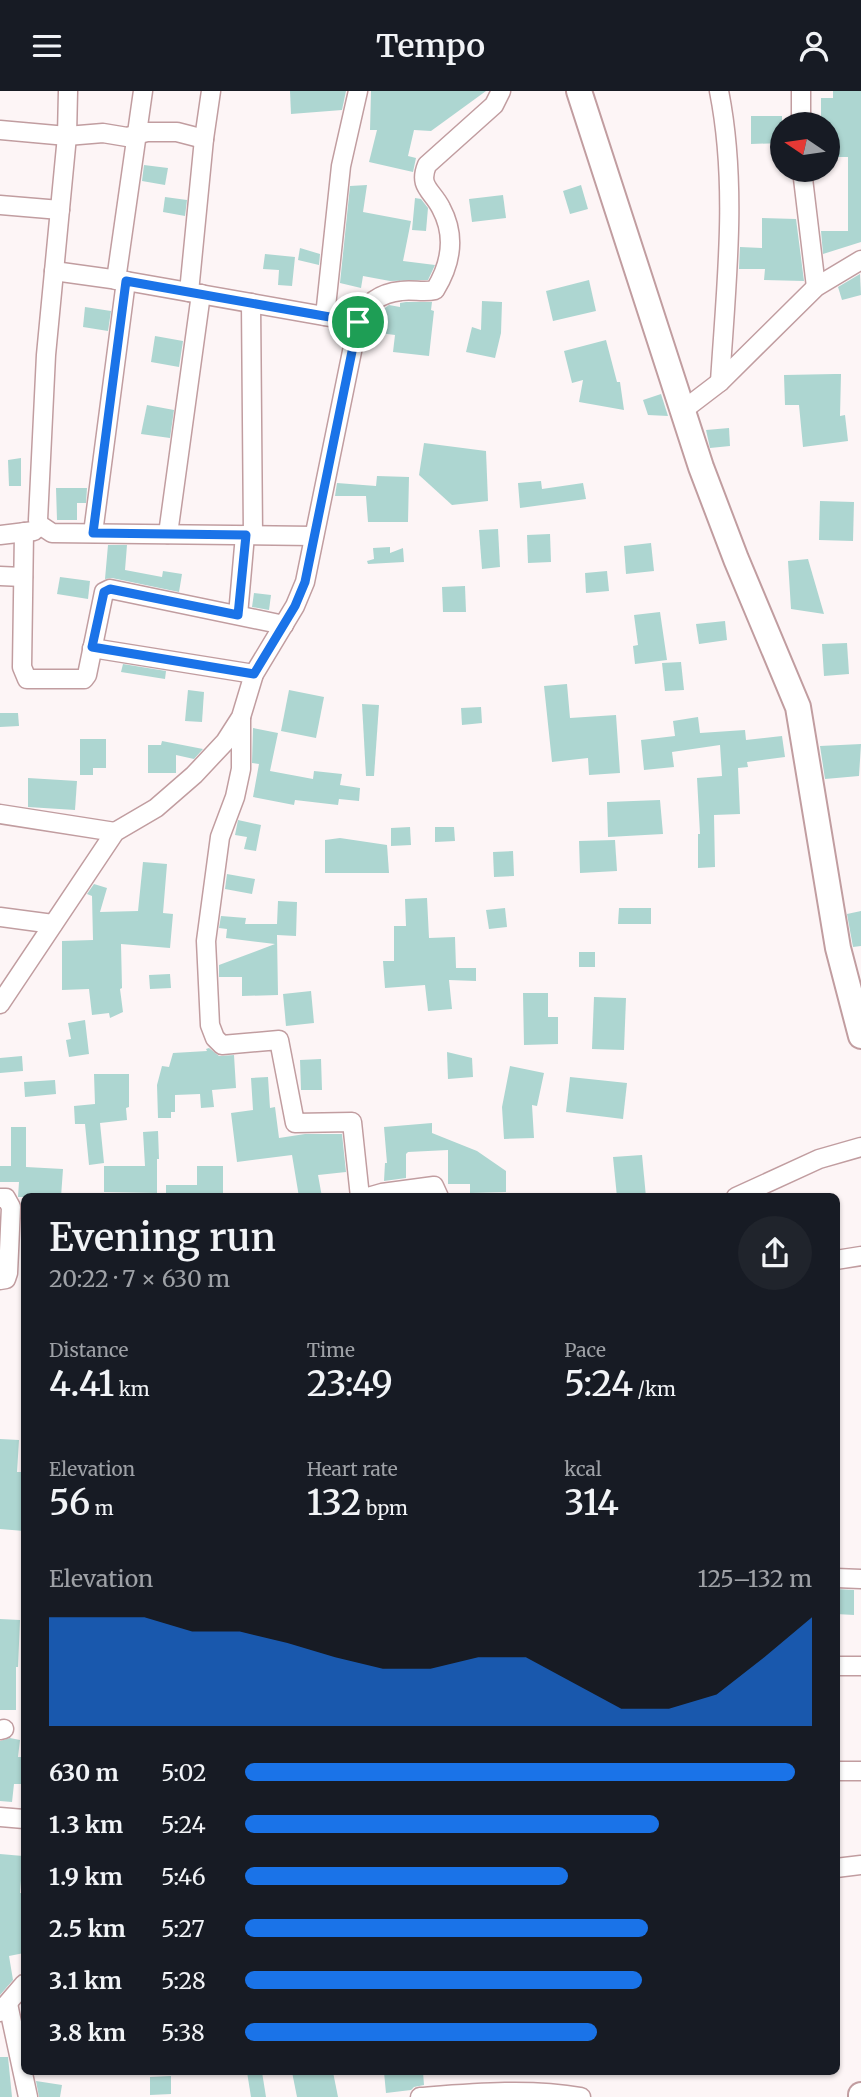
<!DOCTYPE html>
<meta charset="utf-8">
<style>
:root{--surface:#171b24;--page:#20242c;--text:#f1f3f6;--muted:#9ea1a6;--accent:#1a73e8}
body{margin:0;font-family:Merriweather,serif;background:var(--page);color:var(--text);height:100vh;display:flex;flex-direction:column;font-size:26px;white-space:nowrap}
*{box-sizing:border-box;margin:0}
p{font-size:23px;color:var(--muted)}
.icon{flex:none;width:38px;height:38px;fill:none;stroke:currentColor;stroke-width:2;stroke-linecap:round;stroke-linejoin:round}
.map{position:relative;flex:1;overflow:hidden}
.side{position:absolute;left:21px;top:1102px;width:819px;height:882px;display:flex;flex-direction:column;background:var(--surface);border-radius:10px;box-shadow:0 2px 5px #0004}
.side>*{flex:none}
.needle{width:46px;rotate:283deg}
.buttons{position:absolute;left:770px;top:21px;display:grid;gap:14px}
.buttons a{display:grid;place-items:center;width:70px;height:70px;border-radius:50%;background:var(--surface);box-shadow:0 2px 5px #0004;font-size:35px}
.pin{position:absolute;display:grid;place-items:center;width:60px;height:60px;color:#fff;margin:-30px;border:4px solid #fff;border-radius:50%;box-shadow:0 2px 7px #0007}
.round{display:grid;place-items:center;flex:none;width:74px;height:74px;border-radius:37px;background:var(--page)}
.overview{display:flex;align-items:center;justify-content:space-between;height:119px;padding:0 28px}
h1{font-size:38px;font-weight:600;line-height:52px}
.stats{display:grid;grid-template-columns:repeat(3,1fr);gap:10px;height:119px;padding:7px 28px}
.stats div{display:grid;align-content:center}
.stats b{font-size:35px;font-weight:600}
.stats small{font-size:19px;font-weight:400}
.stats p{font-size:19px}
.chart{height:196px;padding:14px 28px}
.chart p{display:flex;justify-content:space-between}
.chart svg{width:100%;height:126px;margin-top:7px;fill:var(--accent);opacity:.7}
ul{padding:0 28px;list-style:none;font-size:23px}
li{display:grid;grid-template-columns:112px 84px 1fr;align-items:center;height:52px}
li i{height:18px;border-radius:9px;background:var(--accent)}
header{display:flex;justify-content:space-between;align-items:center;height:91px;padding:0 28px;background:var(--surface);font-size:32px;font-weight:600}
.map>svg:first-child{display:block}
.building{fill:#add6d1}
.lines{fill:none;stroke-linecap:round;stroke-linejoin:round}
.street-casing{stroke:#c19da0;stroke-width:21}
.secondary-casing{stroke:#c19da0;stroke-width:28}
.street{stroke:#fff;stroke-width:18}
.secondary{stroke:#fff;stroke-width:24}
.route-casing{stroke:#fff;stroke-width:14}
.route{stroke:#1a73e8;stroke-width:9}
</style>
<header><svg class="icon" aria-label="menu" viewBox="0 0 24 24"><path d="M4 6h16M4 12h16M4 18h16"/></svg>Tempo<svg class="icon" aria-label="person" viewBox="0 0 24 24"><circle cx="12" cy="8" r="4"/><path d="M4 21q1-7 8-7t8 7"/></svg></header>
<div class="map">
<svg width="861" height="2006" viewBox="0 0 861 2006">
<rect width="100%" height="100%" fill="#fdf5f6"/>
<g class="building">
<polygon points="290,0 346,0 342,19 291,23"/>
<polygon points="371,0 486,0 431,40 414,39 408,65 416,67 413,81 369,71 377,39 370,39"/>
<polygon points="833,0 861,0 861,151 823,163 821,140 848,140 848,66 828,66 828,33 821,33 821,7 833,7"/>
<polygon points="751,25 782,25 782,52 751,53"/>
<polygon points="144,74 168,77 165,94 142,90"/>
<polygon points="367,94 363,121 411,130 403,170 435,174 428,189 390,190 363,185 361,197 340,192 350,95"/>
<polygon points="581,94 588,118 570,123 563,100"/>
<polygon points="503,104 506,127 472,131 469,108"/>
<polygon points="165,106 187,109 185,125 163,121"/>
<polygon points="415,107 421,108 428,117 426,140 412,139"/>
<polygon points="762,127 796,128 804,190 764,189 765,178 739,178 740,156 762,157"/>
<polygon points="300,157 320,163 319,174 298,169"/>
<polygon points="265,163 295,166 292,195 278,194 279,179 263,178"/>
<polygon points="860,183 861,204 842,209 838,196"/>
<polygon points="589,189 596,220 553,230 546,200"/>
<polygon points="482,210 502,211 501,242 495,267 466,261 472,236 481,239"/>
<polygon points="406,211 432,211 431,219 434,220 429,265 393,261 395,244 372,241 374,225 378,222 389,214 400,216 400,212"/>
<polygon points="85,216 111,220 108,240 83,236"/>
<polygon points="155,245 183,250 179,276 151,271"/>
<polygon points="606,249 617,291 620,291 624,319 579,311 583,289 572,292 564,260"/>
<polygon points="835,283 841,283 840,325 845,324 848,350 803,356 799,314 785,314 784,284"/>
<polygon points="661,303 668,325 648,324 643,309"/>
<polygon points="147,314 174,319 170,347 141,343"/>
<polygon points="729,337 730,355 710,357 706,339"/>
<polygon points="424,352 486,360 488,410 452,414 419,384"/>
<polygon points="21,367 21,395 9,395 8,369"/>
<polygon points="377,385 409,386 408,431 368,431 366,405 335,405 337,392 376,395"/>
<polygon points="541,390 542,398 583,392 586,408 520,417 518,392"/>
<polygon points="56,397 87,397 86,412 77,412 77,429 57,429"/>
<polygon points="820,410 854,411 853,450 819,449"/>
<polygon points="498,438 500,476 482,478 479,439"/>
<polygon points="550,443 551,471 528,472 527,444"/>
<polygon points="651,452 654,480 626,483 624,455"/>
<polygon points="108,454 127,454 125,479 162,486 163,480 182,483 179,501 112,487 105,488"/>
<polygon points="390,456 390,462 403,457 404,471 368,473 367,470 374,468 373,457"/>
<polygon points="808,468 824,523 791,518 788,470"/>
<polygon points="607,480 609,500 586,502 585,482"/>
<polygon points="60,486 90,490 88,508 57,503"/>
<polygon points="465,495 466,521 443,521 442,496"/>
<polygon points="254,502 271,504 269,519 252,516"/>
<polygon points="660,521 667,569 635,573 633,555 638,554 634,524"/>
<polygon points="725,530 727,549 699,553 696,533"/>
<polygon points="847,552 849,583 824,585 822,553"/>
<polygon points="681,571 684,599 665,600 662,572"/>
<polygon points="123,573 166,580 165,588 121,581"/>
<polygon points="567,593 570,627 616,624 620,682 589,684 588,667 552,671 544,595"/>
<polygon points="188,599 204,601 202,631 185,630"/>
<polygon points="289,599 324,606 316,647 281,640"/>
<polygon points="362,613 379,614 374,685 366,685"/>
<polygon points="481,616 482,632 462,634 461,617"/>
<polygon points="0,622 18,622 19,635 0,636"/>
<polygon points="698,626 700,642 745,639 746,649 782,645 785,666 747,671 748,676 738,677 740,723 714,724 715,776 698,777 698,743 700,743 697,687 722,685 720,654 672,661 674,676 644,679 641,649 675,645 673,630"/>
<polygon points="253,637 278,642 270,680 313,688 314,680 342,683 340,694 360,697 359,710 339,708 338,714 295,709 294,714 253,706 259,673 252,672"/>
<polygon points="80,648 106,648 106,677 93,677 93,684 80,684"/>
<polygon points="162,650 203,658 194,668 176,664 176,682 148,682 148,654 161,654"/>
<polygon points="861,653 859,685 825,688 820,655"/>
<polygon points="28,687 77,690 75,719 28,716"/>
<polygon points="660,709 663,743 608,746 607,711"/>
<polygon points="238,729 261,734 256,760 244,758 247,746 235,744"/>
<polygon points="410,736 411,754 391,755 391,737"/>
<polygon points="435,736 454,736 455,750 435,751"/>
<polygon points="340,747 387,754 389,782 325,782 325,749"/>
<polygon points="615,749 617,780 580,782 579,750"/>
<polygon points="513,760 514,785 494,786 493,761"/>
<polygon points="143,771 167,773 163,822 173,823 170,857 121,853 122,897 120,898 123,921 110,927 109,922 92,924 89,898 62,899 62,850 93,849 92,805 87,803 94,793 107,797 100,821 138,820"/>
<polygon points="227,783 255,788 252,803 225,798"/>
<polygon points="427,807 429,847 455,846 456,877 476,877 476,890 449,889 452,918 428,920 425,894 385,897 383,870 394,870 394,835 406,835 405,808"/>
<polygon points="278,810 297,811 296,845 277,844 278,904 242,905 242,886 219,886 219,874 275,853 226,847 227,838 219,837 221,825 246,827 245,833 277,833"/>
<polygon points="505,817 507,836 489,838 486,819"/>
<polygon points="619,817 651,817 651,833 618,833"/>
<polygon points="861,820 861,855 853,856 847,823"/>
<rect x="579" y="861" width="16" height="15"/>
<polygon points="170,883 171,897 150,898 149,884"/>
<polygon points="311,900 314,932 286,935 283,903"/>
<polygon points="523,902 548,902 548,926 558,926 558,953 524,954"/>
<polygon points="594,906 626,907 624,959 592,958"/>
<polygon points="85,929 89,963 69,966 66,949 71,948 68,932"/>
<polygon points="209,957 219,965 234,964 236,997 212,999 214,1016 201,1017 200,1003 175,1004 175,1021 171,1021 171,1027 158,1027 157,994 162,975 169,976 173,962 207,960 206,958"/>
<polygon points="447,961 472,967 473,986 448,988"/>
<polygon points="22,965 23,980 0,982 0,967"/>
<polygon points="321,968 322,999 301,999 300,969"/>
<polygon points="510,975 544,982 537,1015 532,1014 534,1047 504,1048 502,1016"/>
<polygon points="94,983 129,983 129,1016 126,1017 127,1029 100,1032 104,1072 89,1074 85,1033 75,1033 74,1015 95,1013"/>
<polygon points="268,986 270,1017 275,1016 279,1047 305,1043 342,1043 346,1081 318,1084 322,1106 299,1106 292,1064 237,1071 231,1022 253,1019 251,987"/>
<polygon points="570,986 627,992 623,1028 566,1021"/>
<polygon points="55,989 56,1003 25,1006 24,991"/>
<polygon points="432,1032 432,1042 477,1060 506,1080 506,1101 470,1102 470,1093 448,1093 448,1059 408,1061 406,1063 406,1087 384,1090 385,1072 387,1072 384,1036"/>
<polygon points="11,1036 26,1036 26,1076 63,1078 61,1106 18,1106 19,1091 0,1091 0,1075 11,1075"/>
<polygon points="158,1040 159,1068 157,1068 157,1102 104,1101 104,1075 145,1075 143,1041"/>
<polygon points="642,1064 646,1106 617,1106 613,1066"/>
<polygon points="197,1075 223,1075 223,1106 166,1106 166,1094 197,1094"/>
<polygon points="0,1348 19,1349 17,1381 24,1381 24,1440 0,1438"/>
<polygon points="836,1498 854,1499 854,1524 836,1523"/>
<polygon points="0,1528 20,1529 18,1576 16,1576 16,1619 0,1619"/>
<polygon points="10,1647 20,1649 18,1666 24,1666 24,1693 14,1693 12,1711 0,1710 0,1650"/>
<polygon points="0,1763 23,1765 20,1802 24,1802 24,1862 9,1865 13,1889 0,1904"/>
<polygon points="0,1966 8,1966 12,2006 0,2006"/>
<polygon points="247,1981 262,1981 266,2006 251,2006"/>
<polygon points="292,1981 333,1981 338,2006 297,2006"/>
<polygon points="384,1981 423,1981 424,1994 414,1996 411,1999 386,2002"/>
<polygon points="171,1985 171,2003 150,2004 150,1986"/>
<polygon points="36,1990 62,1994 60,2006 39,2006"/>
</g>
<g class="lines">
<g class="street-casing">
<g id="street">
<polyline points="68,0 67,45 46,264 38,429 40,434 52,442 314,445"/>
<path d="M719,0C738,95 726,195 720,291"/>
<polyline points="801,33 801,0"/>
<polyline points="0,39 67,45 103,42 127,46 147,41 177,41 204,48"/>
<polyline points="802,79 816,196"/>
<polyline points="0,114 60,119"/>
<polyline points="54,180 126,190 358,231"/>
<polyline points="116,189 143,0"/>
<polyline points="189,201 204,48 211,0"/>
<polyline points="251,212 253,444"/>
<polyline points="325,225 341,75 358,0"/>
<polyline points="682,320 720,291 816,196 861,169"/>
<polyline points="24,441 22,576 27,588 84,588 87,584 104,501 110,498 284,534"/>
<polyline points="93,442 126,190"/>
<polyline points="168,443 201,203"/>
<polyline points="0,444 34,440"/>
<polyline points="0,485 23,486"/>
<polyline points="238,524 245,444"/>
<polyline points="92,557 254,583"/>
<polyline points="241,627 241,678 235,706 220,746 206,850 210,934 215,947 222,954 279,949 295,1032 352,1031 360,1106"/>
<polyline points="0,723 115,741"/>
<polyline points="0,826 53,833"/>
<path d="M0,913L115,741L156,717L194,684L225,651L241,626L254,583L295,515L305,491L358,231C366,212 380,202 401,200C413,198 423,202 435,199C451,173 456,145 441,117C432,99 418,96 427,74L494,14L501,0"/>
<polyline points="368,1106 382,1102 434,1095 439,1106"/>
<polyline points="736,1106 819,1068 861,1056"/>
<polyline points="0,1107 6,1107 11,1116 8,1182 6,1188 0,1189"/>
<polyline points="836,1169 861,1165"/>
<polyline points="836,1487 861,1488"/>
<polyline points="836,1575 861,1575"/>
<polyline points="0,1639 4,1638"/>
<polyline points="836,1680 861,1680"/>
<polyline points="0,1726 24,1728"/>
<polyline points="836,1777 861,1774"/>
<polyline points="8,1913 28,2006"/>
<polyline points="0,1921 24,1893"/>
<path d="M420,2006C473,2002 529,1997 581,2006"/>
</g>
</g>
<g class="secondary-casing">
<g id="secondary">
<polyline points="579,0 701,376 736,468 798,616 838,857 861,945"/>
<polyline points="861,2006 861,2004"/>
</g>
</g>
<use href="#street" class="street"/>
<use href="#secondary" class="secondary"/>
</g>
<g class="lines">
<g class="route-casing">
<polygon id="route" points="126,190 358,231 305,491 295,515 254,583 92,556 104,501 110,498 238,524 246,444 93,442"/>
</g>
<use href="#route" class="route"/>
</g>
</svg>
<div class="buttons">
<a><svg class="needle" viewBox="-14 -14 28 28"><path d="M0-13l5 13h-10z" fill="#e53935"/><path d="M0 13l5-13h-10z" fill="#9ea1a6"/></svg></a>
</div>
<div class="pin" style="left:358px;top:231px;background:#1e9e55"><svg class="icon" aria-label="arrive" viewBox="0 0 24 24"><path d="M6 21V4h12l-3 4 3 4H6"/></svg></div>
<section class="side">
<div class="overview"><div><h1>Evening run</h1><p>20:22 · 7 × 630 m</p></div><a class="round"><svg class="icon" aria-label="share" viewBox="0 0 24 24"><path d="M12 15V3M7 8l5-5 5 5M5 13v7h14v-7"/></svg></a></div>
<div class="stats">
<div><p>Distance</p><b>4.41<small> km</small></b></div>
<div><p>Time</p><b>23:49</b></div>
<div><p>Pace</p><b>5:24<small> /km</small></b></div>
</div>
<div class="stats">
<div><p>Elevation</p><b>56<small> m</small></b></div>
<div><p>Heart rate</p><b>132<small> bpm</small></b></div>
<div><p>kcal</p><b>314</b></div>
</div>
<div class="chart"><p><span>Elevation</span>125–132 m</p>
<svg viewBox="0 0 160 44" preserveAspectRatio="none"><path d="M0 44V6L10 6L20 6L30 11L40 11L50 15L60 20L70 24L80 24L90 20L100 20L110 29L120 38L130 38L140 33L150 20L160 6V44z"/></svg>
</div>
<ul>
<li><b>630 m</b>5:02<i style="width:97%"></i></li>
<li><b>1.3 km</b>5:24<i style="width:73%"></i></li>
<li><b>1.9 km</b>5:46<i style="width:57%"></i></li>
<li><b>2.5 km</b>5:27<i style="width:71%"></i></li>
<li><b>3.1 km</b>5:28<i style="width:70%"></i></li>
<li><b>3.8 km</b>5:38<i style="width:62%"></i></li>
</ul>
</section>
</div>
